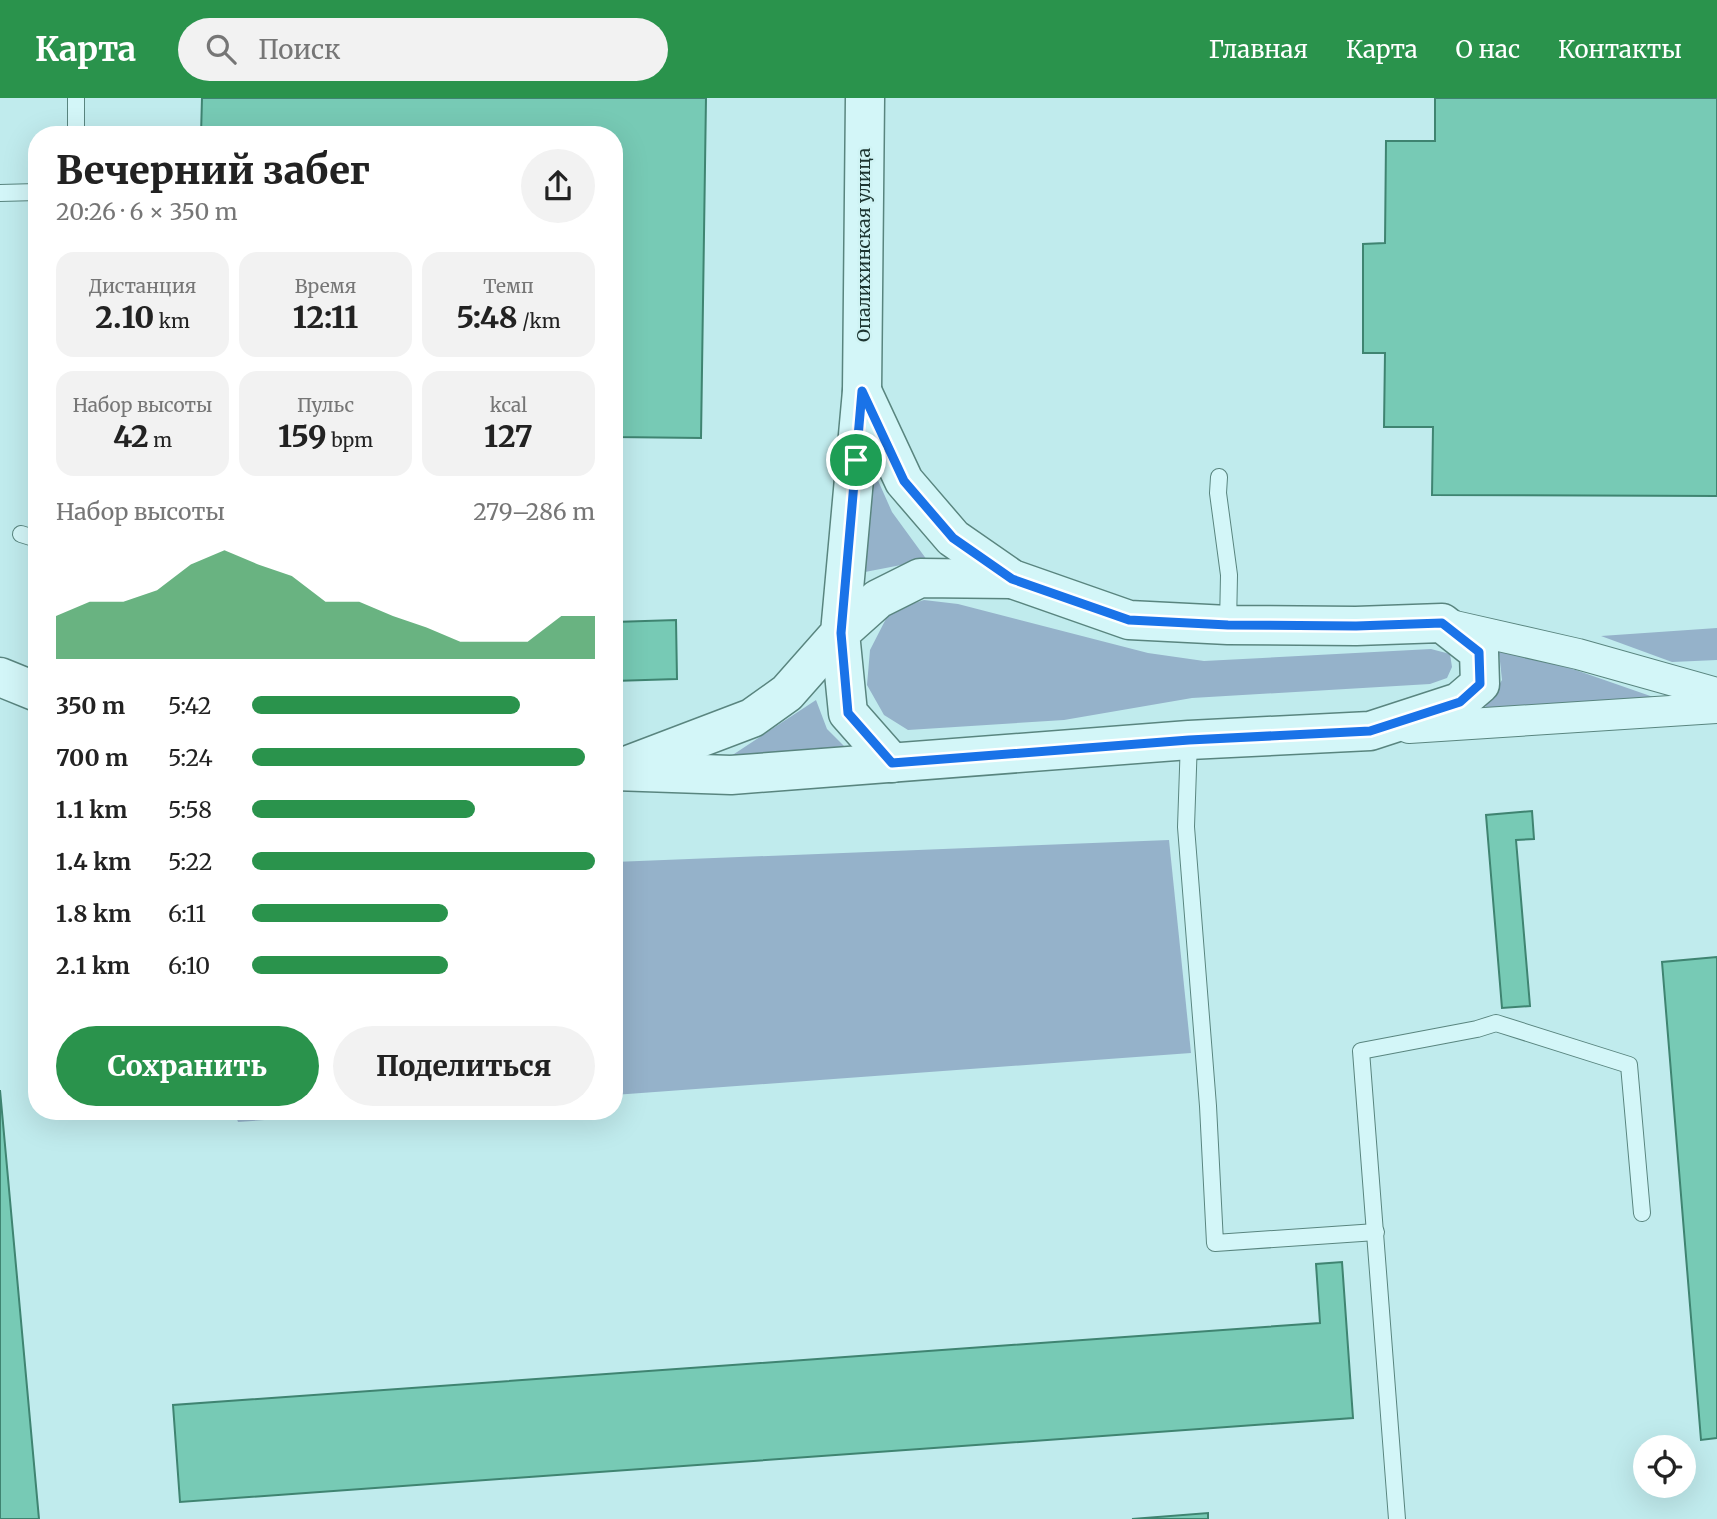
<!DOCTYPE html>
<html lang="ru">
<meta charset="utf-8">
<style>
:root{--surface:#fff;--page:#f2f2f2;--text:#222;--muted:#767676;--accent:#2a934c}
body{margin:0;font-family:Merriweather,serif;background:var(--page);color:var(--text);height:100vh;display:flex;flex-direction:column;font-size:26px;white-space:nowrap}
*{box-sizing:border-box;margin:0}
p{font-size:23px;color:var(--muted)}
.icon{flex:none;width:38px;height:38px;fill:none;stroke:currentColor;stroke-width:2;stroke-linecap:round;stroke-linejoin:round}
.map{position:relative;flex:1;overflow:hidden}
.details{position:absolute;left:28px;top:28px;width:595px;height:994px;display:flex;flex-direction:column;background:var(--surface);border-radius:28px;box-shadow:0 7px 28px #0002}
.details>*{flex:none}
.fabs{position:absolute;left:1633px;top:1337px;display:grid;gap:14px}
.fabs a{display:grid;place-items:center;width:63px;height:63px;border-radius:50%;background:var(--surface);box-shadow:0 7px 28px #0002;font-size:35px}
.pin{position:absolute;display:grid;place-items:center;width:60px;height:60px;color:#fff;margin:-30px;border:4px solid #fff;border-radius:50%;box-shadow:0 2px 7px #0007}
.round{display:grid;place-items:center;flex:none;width:74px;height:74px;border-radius:37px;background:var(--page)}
.headline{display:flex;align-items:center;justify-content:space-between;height:119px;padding:0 28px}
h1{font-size:38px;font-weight:800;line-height:52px}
.stats{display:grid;grid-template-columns:repeat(3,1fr);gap:10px;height:119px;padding:7px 28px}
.stats div{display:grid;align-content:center;border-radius:18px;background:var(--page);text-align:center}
.stats b{font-size:30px;font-weight:800}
.stats small{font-size:19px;font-weight:400}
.stats p{font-size:19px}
.chart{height:196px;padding:14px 28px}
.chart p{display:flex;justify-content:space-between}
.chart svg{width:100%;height:126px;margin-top:7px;fill:var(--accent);opacity:.7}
.cta{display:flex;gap:14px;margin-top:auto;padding:14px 28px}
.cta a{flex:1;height:80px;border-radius:42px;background:var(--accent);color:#fff;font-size:28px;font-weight:800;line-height:80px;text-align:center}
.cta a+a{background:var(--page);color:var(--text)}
ul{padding:0 28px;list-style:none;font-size:23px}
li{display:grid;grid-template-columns:112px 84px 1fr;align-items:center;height:52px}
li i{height:18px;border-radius:9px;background:var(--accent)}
header{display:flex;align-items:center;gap:42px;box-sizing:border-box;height:98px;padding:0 35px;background:var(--accent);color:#fff}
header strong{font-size:33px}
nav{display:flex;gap:38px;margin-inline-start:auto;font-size:24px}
.search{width:490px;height:63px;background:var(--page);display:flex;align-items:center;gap:18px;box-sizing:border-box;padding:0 24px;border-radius:38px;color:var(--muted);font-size:26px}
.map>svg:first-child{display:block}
.green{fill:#95b2ca}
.building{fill:#77cab5;stroke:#3f8471;stroke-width:2}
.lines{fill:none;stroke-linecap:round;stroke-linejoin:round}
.service-casing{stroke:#59857f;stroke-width:18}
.minor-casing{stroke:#59857f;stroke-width:32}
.tertiary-casing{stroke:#59857f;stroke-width:41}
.service{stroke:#d3f6f8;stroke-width:16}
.minor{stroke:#d3f6f8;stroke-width:30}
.tertiary{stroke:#d3f6f8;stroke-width:38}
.route-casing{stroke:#fff;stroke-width:14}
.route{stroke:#1a73e8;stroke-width:9}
.labels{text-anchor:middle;stroke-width:5;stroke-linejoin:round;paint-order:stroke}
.street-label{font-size:18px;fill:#1d3531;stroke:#cff3f4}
</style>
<header>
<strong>Карта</strong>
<div class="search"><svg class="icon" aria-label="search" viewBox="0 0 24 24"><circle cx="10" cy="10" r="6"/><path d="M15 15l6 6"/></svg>Поиск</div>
<nav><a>Главная</a><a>Карта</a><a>О нас</a><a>Контакты</a></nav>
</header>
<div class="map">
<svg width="1717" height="1421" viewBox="0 0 1717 1421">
<rect width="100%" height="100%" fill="#c0ebed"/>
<g class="green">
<polygon points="872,369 892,414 927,462 865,474"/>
<polygon points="924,502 958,506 1148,555 1204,563 1431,551 1450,556 1452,569 1447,580 1430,586 1192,600 1064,622 908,632 884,617 867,587 870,552 890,513"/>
<polygon points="1717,530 1717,562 1672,564 1601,538"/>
<polygon points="1498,545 1659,601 1482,614 1502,582"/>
<polygon points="816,602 827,631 852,656 728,660"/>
<polygon points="1169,742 1191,955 614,997 614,764"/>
<polygon points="234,1013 392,1013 238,1024"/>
</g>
<g class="building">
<polygon points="202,0 706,0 701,340 614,339 614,37 201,37"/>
<polygon points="1435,0 1717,0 1717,398 1432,397 1433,329 1384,329 1385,255 1363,255 1363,146 1385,145 1386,43 1435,43"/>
<polygon points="676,522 677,581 614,583 614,524"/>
<polygon points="1532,713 1534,741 1516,742 1530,908 1502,910 1486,717"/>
<polygon points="1717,859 1717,1340 1701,1342 1662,864"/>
<polygon points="0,992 39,1421 0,1421"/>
<polygon points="1342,1164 1353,1320 180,1404 173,1307 1320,1225 1316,1166"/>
<polygon points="1208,1415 1208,1421 1132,1421"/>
</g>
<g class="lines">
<g class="service-casing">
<g id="service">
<polyline points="76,0 76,37"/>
<polyline points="0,95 37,94"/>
<polyline points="1219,379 1218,395 1229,477 1228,527"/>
<polyline points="21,436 37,441"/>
<polyline points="1189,642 1186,729 1208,1008 1215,1145 1376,1134"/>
<polyline points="1397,1421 1361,953 1477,931 1496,925 1629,967 1642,1115"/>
</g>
</g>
<g class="minor-casing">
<g id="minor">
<polyline points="1446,526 1578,556 1717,595"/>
<polyline points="1409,630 1717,610"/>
</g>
</g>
<g class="tertiary-casing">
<g id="tertiary">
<polyline points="0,579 37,594"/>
<polyline points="892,665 848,615 840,535 878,501 920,480 1012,481"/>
<polyline points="631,666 752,620 787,595 840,535 862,293 865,0"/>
<polyline points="614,673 731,677 1189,642 1370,633 1459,604 1480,586 1479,554 1442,525 1356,528 1228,527 1129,522 1012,481 953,440 904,383 862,293"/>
</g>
</g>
<use href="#service" class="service"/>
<use href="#minor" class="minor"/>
<use href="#tertiary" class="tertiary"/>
</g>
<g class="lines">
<g class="route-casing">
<polygon id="route" points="862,293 904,383 953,440 1012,481 1129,522 1228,527 1356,528 1442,525 1479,554 1480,586 1460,604 1370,633 1189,642 892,665 848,615 841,535"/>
</g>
<use href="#route" class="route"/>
</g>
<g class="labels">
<g class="street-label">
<text transform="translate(864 147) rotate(-90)" y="6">Опалихинская улица</text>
</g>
</g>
</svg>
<div class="fabs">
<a><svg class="icon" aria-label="locate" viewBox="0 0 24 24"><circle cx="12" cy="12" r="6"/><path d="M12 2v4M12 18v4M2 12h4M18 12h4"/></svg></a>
</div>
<div class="pin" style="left:856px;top:362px;background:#1e9e55"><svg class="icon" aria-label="arrive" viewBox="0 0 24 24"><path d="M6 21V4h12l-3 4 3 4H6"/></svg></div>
<section class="details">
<div class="headline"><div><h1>Вечерний забег</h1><p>20:26 · 6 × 350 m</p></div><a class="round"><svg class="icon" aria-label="share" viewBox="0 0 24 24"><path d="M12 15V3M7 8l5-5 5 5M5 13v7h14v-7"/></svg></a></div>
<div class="stats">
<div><p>Дистанция</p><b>2.10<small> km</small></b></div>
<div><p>Время</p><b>12:11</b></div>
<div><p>Темп</p><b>5:48<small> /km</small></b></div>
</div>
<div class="stats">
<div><p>Набор высоты</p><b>42<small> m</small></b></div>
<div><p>Пульс</p><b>159<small> bpm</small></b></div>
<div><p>kcal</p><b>127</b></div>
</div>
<div class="chart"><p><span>Набор высоты</span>279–286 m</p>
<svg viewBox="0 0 160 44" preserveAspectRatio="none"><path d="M0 44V29L10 24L20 24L30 20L40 11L50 6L60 11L70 15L80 24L90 24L100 29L110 33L120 38L130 38L140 38L150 29L160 29V44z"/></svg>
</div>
<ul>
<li><b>350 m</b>5:42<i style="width:78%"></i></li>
<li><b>700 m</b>5:24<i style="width:97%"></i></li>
<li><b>1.1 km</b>5:58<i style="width:65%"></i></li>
<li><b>1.4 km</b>5:22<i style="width:100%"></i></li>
<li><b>1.8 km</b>6:11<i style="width:57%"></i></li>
<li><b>2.1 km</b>6:10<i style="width:57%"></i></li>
</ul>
<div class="cta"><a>Сохранить</a><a>Поделиться</a></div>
</section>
</div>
